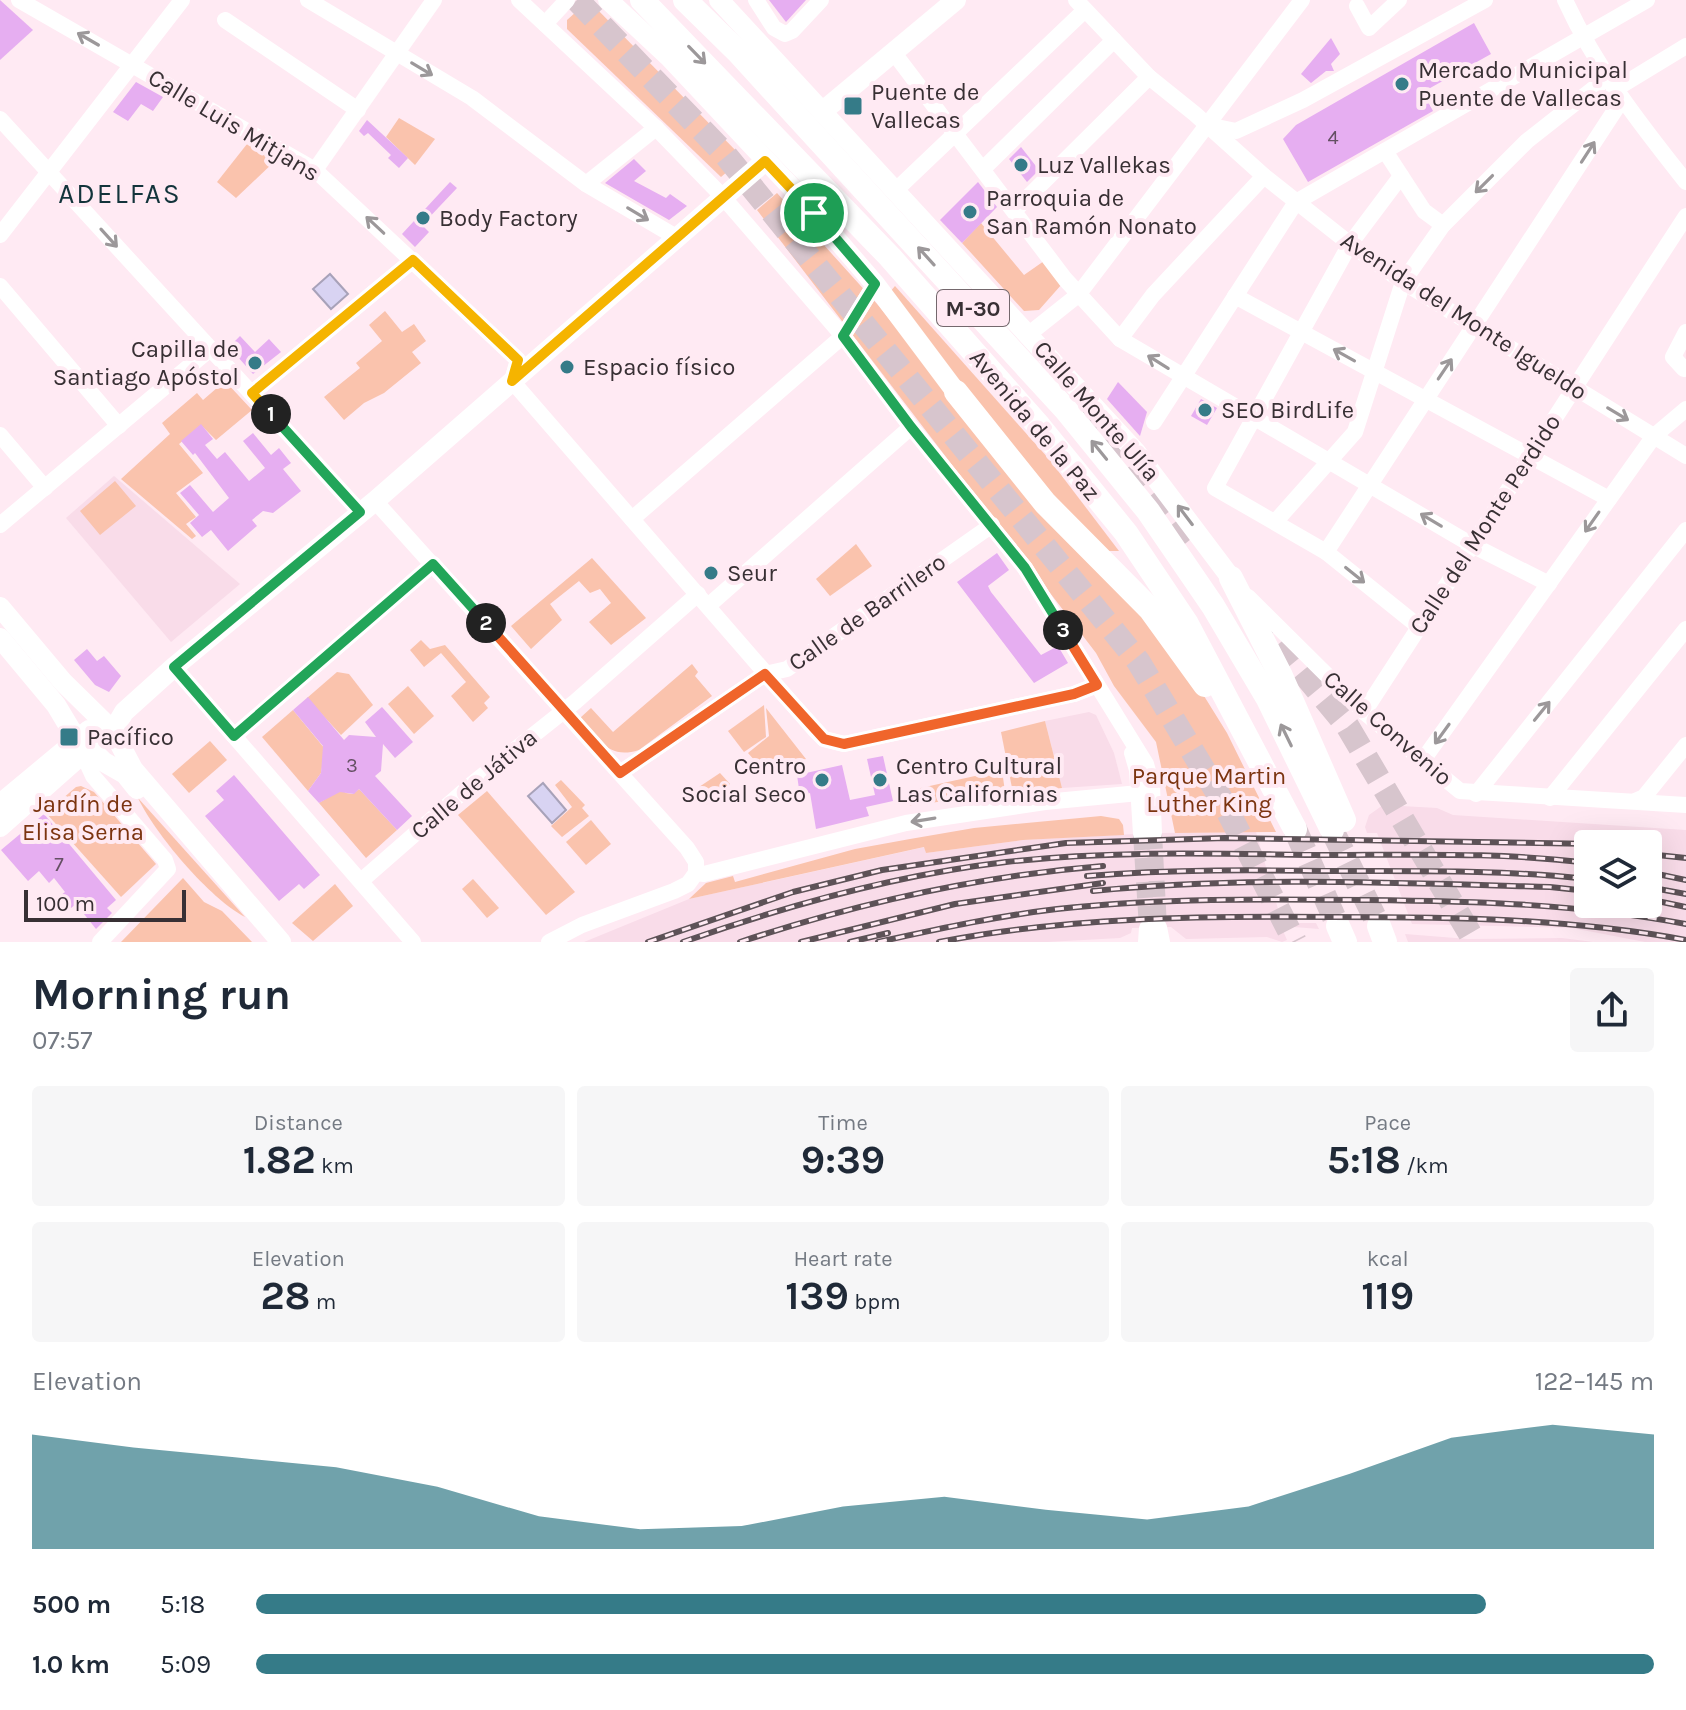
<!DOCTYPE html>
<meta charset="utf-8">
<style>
:root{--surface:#fff;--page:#f6f6f7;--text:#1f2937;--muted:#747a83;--accent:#357b88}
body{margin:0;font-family:Karla,sans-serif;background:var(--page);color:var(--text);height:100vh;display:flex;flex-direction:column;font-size:30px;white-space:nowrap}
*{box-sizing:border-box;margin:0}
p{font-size:26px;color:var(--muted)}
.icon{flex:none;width:44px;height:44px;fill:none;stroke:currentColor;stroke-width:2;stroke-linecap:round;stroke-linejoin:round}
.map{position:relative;height:942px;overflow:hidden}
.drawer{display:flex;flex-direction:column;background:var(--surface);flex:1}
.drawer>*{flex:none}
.fabs{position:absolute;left:1574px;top:830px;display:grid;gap:16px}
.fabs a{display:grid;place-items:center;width:88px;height:88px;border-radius:8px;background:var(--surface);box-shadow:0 8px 32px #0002;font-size:40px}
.scale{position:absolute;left:24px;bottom:20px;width:162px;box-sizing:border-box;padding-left:8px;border:4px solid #383034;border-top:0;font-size:22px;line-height:28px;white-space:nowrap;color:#383034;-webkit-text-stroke:6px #ffeaf3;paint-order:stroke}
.pin{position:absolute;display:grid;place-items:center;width:68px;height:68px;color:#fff;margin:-34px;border:4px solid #fff;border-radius:50%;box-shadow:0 2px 8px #0007}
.km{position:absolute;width:40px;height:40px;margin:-20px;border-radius:50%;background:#222;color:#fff;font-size:22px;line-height:40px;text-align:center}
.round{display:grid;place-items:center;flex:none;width:84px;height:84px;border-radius:8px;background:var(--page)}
.overview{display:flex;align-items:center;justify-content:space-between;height:136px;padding:0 32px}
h1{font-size:44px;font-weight:700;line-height:60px}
.metrics{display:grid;grid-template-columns:repeat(3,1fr);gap:12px;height:136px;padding:8px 32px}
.metrics div{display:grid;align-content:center;border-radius:8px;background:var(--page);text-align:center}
.metrics b{font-size:40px;font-weight:700}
.metrics small{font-size:22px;font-weight:400}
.metrics p{font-size:22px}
.chart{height:224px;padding:16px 32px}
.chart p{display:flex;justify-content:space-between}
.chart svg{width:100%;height:144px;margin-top:8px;fill:var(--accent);opacity:.7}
ul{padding:0 32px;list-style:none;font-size:26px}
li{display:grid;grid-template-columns:128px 96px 1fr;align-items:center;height:60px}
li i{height:20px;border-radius:10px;background:var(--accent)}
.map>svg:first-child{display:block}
.built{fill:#f9dce9;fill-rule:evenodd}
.green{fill:#fac3ad}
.water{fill:#d8d3f2;stroke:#a8a2b9;stroke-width:2}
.building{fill:#e6aef1}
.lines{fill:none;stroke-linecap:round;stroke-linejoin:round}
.minor-tunnel{stroke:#d7c5cd;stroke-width:16;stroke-dasharray:16 8;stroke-linecap:butt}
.highway-tunnel{stroke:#d7c5cd;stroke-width:24;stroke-dasharray:24 12;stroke-linecap:butt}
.minor{stroke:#fff;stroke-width:16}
.major{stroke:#fff;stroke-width:20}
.highway{stroke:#fff;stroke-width:24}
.rail-casing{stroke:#5d5257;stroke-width:6}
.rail{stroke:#ffeaf3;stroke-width:3;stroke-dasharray:9;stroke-linecap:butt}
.oneway{stroke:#9c989a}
.split-1-casing{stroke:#fff;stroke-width:16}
.split-2-casing{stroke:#fff;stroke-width:16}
.split-3-casing{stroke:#fff;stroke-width:16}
.split-4-casing{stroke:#fff;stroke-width:16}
.split-1{stroke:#f5b400;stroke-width:10}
.split-2{stroke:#22a559;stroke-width:10}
.split-3{stroke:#f0652b;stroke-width:10}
.split-4{stroke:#22a559;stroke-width:10}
.poi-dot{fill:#357b88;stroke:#ffeaf3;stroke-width:3}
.labels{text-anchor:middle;stroke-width:8;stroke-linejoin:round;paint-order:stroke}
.number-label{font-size:20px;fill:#645063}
.shield{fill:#ffeaf3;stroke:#74686d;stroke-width:2}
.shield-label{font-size:22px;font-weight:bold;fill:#383034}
.poi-label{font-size:24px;fill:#383034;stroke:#ffeaf3;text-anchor:start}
.street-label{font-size:24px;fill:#383034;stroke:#ffeaf3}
.park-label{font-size:24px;fill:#7c3410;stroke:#ffeaf3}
.quarter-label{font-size:28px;letter-spacing:2px;fill:#13343b;stroke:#ffeaf3}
</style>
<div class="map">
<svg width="1686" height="942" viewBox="0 0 1686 942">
<rect width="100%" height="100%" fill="#ffeaf3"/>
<g class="built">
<polygon points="114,476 240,584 171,642 66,518"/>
<polygon points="1089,712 1096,715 1114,753 1122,784 1062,788 1045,721"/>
<path d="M1383,805L1437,808L1453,815L1686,830V942H1645L1572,928L1412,924L1377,833H1367L1365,827L1369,815ZM1588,844H1648V904H1588Z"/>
<polygon points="1256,832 1282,923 1316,923 1319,929 1281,926 1287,940 1282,942 1267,937 1186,939 1171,927 1132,928 1131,933 1120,938 1047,942 584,942 689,899 925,847 926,853 1023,840 1154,833"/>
<polygon points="1405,934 1468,939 1562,938 1593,942 1408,942"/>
</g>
<g class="green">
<polygon points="586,3 593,5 743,158 721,177 567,29 567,20"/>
<polygon points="399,118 435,139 415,165 386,137"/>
<polygon points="247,144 276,160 236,198 217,182"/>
<polygon points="777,193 878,305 1047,518 1178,654 1227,733 1276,832 1175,833 1156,742 1114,686 1096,653 757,210"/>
<polygon points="981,223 1024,275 1044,261 1062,284 1039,310 1024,311 962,243"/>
<polygon points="895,286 1049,459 1119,551 1105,551 1066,516 889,293"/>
<polygon points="385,311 402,332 414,324 426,341 412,352 421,363 384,393 364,403 344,420 324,397 360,368 356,363 382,341 369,325"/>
<polygon points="225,381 252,410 216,440 201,425 179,444 203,473 176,493 196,517 186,524 196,536 192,539 121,479 170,434 162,423 197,393 203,400"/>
<polygon points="115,481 136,506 100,535 80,511"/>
<polygon points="856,544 872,566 830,596 816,579"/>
<polygon points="592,558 646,618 611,645 589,622 611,603 600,589 590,593 579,581 550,604 562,620 531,649 511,626"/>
<polygon points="421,640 430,649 445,645 490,697 484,703 488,708 473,722 451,696 466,682 441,653 424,667 410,650"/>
<path d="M692,664L698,672L695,676L712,696L639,750C608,760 599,739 580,718L591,708L613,732Z"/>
<polygon points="337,672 349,674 373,705 341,735 307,698"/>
<polygon points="408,686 434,716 414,734 388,704"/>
<polygon points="764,705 766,737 744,752 728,731"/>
<polygon points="766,708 806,759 764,771 748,753 769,736"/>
<polygon points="293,710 325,749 321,773 308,791 262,737"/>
<polygon points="1045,721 1062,788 1013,793 1001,732"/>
<polygon points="210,741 227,760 189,793 172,774"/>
<polygon points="1002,770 1005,792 910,806 907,791"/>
<polygon points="720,773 730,784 706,805 693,791"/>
<polygon points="561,780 585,805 582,808 589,816 562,837 551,826 572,807 555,785"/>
<polygon points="81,786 94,792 156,864 121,897 46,813 76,787"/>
<polygon points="342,789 346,793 353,794 359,789 397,830 366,858 319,803"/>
<polygon points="487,791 575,892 546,915 458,815"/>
<path d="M138,798L245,917C210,899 155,834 138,798Z"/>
<polygon points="1101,816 1119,819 1123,825 1124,835 1023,840 926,853 924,847 689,899 706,883 733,876 735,882 855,849 910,839 974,828"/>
<polygon points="591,820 611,844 586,865 566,842"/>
<polygon points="183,878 204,902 222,911 252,942 121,942"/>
<polygon points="473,879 499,908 487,918 462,889"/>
<polygon points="335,884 353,906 313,941 292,923"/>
</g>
<g class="water">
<polygon points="330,274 348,294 331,309 313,289"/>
<polygon points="543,783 566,810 552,823 528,796"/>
</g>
<g class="building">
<polygon points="0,0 33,30 0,60"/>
<polygon points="769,0 806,0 786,22"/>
<polygon points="1474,23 1491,54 1423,92 1433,111 1308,182 1283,139 1296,125"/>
<polygon points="1331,38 1340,54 1331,64 1334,71 1326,71 1311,83 1301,74"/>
<polygon points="136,82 163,97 153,111 141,104 128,121 113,112"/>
<polygon points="367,120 408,158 399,168 388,158 391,155 368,133 364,136 359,131"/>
<polygon points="1021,147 1039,170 1027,182 1009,159"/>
<polygon points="634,159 646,171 634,181 666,198 670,194 687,206 669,220 605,183"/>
<polygon points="450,182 457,188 422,225 429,232 415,247 402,234"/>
<polygon points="978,182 997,207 962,243 940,220"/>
<polygon points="240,336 255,352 269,339 281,352 253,374 229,347"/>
<polygon points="1118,382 1147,412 1140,436 1107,399"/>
<polygon points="1201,399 1217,408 1207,425 1191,416"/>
<polygon points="201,424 213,439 205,445 217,459 225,452 249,481 265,468 243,441 253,433 271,455 279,448 291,463 283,469 301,491 273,513 263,511 252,520 257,526 228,551 211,530 202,537 190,523 199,515 180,493 190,485 213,512 229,498 195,453 193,455 181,441"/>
<polygon points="997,553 1009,570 988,586 991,592 1041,655 1058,646 1068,663 1034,683 957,582"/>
<polygon points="87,649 97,661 104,656 121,676 109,692 95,685 74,660"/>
<polygon points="308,697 344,740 349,735 376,737 365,722 382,707 413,742 395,758 383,744 381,771 375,776 412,816 397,830 359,789 354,794 340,792 319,803 308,791 321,773 323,746 293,710"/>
<polygon points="883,756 893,801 866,807 869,816 816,829 810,793 800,796 797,775 842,765 850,800 875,795 867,759"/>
<polygon points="234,775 320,875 304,889 299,884 279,901 205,816 224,800 216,791"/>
<polygon points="44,814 116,900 107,908 112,913 96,929 76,904 71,908 60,896 65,892 54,878 49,883 39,871 28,881 1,850"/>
</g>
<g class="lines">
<g class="minor-tunnel">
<polyline points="1154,833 1159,927"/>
<polyline points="1141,834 1147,928"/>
</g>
<g class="highway-tunnel">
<polyline points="577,0 724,153 1138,661 1223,802 1295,942"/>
<polyline points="1086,409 1191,539"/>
<polyline points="1256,616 1348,727 1475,942"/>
<polyline points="1295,829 1338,926"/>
<polyline points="1332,830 1379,926"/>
</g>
<g class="minor">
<polyline points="19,0 315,170 518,360 512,381 814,729 824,739 844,744 1074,694 1097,685"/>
<polyline points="308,0 472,98 586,184 676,237"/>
<polyline points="519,0 656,128 723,197 843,336 911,427 1025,568 1146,764 1152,785 1154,833"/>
<polyline points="756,0 774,28 785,34 792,31 821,0"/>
<polyline points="1076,0 1149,77 1195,114 1264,176 1350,244 1403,282 1686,456"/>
<path d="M1565,0C1596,68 1640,124 1686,182"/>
<polyline points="1357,6 1369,28 1399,0"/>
<polyline points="225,20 358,110"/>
<polyline points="545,24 567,0"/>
<polyline points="894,53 1065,279 1120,339 1472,545 1549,584"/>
<polyline points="1614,90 1686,46"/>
<polyline points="0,119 360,512"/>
<polyline points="1212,126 1236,131 1303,100 1485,0"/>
<polyline points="1385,151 1424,211 1443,225"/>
<polyline points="983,169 1114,40"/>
<polyline points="315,170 434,0"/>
<polyline points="1401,176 1350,244 1215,488 1326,552 1418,626"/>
<polyline points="586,184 656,128"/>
<polyline points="896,190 1085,10"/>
<polyline points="1015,210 1149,77"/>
<polyline points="0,235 182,0"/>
<polyline points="0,286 119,426"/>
<polyline points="1235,296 1609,499"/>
<polyline points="1029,334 1078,295 1302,0"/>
<polyline points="1120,339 1153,295 1264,176"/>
<polyline points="1684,369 1673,357 1686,332"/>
<polyline points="252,393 413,260"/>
<polyline points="1154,422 1296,202 1647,0"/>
<polyline points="0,435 45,488"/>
<polyline points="375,501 687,848 696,862 696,873"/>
<polyline points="632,519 843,336 875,284"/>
<polyline points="1276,521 1355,432 1403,282 1443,225 1527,141 1607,78"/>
<polyline points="0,525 210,349"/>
<polyline points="1326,552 1621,101"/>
<polyline points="1248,597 1364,712 1460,791 1686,805"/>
<polyline points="708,606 911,427"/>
<polyline points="174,667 413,942"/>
<polyline points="1364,712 1686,216"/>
<polyline points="234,736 433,564"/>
<polyline points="88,749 88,765 93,776 165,860 168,869 100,942"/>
<polyline points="1132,753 1137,770 1141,834"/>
<polyline points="1423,760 1654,436 1686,409"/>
<polyline points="620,773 765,674 787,669 992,525"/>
<polyline points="1476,794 1686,530"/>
<polyline points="1550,798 1686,629"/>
<polyline points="1635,801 1644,797 1686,745"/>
<polyline points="696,873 704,874 906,823 1045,802 1139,793"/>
<polyline points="361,881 472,784 575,702 698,594"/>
<polyline points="1159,927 1162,942"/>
<polyline points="549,942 582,925 674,891 688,884 696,873"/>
<polyline points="1146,942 1147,928"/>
</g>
<g class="major">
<polyline points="608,0 669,57 794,190 875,284 956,392"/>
<polyline points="719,0 1136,452 1231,578"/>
<polyline points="823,111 956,0"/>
<polyline points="0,607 63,682 113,731 133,769 281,942"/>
<polyline points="0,638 56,705 71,730 104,762 125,774 137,789"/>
<polyline points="0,804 89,730"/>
<polyline points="0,827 88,749 113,731 124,712 174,667 375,501 765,161"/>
</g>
<g class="highway">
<polyline points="642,0 890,257 1039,426 1126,533 1187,624 1295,829"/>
<polyline points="685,0 738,52 1066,410 1148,511 1213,606 1268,699 1332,830"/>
<polyline points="956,392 1045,503 1150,609 1205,685"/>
<polyline points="1231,578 1281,676 1344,820"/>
<polyline points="1338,926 1345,942"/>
<polyline points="1379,926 1385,942"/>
</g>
<g class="rail-casing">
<g id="rail">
<polyline points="1648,854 1686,858"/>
<polyline points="1648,872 1686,880"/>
<path d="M1087,876C1173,869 1258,870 1344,871C1425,871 1507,870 1588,879"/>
<polyline points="1648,887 1686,894"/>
<path d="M1093,891C1244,876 1398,883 1550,887L1588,891"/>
<polyline points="1648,899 1686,907"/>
<polyline points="648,942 793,892 882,870 1066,843 1225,838 1596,844"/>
<path d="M683,942C788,905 895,875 1006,862C1113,850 1220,854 1327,855C1414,855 1502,852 1588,863"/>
<path d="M740,942C858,903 979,876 1103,866"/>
<polyline points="801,942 955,904 1103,883"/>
<polyline points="850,942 888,933"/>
<path d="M878,942C938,929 997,916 1057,909C1160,898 1263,899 1366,900C1476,901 1578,904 1686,924"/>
<path d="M939,942C1068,917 1200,916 1331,917C1450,917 1568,918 1686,940"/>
</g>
</g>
<use href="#rail" class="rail"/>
</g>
<defs><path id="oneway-shaft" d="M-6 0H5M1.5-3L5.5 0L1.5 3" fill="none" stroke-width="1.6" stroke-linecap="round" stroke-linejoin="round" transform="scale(2)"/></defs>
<g class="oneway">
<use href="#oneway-shaft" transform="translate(88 39) rotate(-150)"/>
<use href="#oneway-shaft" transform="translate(697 55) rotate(46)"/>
<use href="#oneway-shaft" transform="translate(422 69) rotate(31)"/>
<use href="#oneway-shaft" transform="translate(1588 152) rotate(-57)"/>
<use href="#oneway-shaft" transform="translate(1484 184) rotate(135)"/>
<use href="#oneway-shaft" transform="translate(638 214) rotate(31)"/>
<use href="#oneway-shaft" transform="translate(375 225) rotate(-137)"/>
<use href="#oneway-shaft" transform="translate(109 238) rotate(48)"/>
<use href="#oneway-shaft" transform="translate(926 256) rotate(-132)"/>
<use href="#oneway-shaft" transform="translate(1344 355) rotate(-151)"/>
<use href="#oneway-shaft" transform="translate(1158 362) rotate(-148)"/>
<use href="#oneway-shaft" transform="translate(1445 369) rotate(-56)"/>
<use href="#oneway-shaft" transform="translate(1618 414) rotate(31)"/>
<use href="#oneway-shaft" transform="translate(1099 450) rotate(-129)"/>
<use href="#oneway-shaft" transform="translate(1185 515) rotate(-127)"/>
<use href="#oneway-shaft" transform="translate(1431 520) rotate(-149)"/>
<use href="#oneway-shaft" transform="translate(1592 522) rotate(125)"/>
<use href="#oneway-shaft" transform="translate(1355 575) rotate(39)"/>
<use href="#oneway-shaft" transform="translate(1542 711) rotate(-51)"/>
<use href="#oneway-shaft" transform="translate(1442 734) rotate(126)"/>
<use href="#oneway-shaft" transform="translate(1286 735) rotate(-116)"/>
<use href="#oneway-shaft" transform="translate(923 820) rotate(171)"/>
</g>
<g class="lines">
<g class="split-1-casing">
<polyline id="split-1" points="271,414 252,393 413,260 518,360 512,381 765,161 814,213"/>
</g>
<g class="split-2-casing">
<polyline id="split-2" points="271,414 360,512 174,667 234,736 433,564 486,623"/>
</g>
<g class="split-3-casing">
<polyline id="split-3" points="486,623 620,773 765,674 824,739 844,744 1074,694 1097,685 1063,630"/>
</g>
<g class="split-4-casing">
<polyline id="split-4" points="814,213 875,284 843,336 911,427 1025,568 1063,630"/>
</g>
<use href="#split-1" class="split-1"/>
<use href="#split-2" class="split-2"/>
<use href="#split-3" class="split-3"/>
<use href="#split-4" class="split-4"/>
</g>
<g class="poi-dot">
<circle cx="1402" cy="84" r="8"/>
<rect x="843" y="96" width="20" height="20" rx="4"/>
<circle cx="1021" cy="165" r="8"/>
<circle cx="970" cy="212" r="8"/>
<circle cx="423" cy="218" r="8"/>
<circle cx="255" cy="363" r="8"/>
<circle cx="567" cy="367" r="8"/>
<circle cx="1205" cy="410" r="8"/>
<circle cx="711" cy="573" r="8"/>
<rect x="59" y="727" width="20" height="20" rx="4"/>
<circle cx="822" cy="780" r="8"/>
<circle cx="880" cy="780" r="8"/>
</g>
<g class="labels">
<g class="number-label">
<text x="1333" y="144">4</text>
<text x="352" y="772">3</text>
<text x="59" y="871">7</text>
</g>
<rect class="shield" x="937" y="290" width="72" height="36" rx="6"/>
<g class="shield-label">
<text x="973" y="316">M-30</text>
</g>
<g class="poi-label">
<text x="1418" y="78">Mercado Municipal<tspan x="1418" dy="28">Puente de Vallecas</tspan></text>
<text x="871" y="100">Puente de<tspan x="871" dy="28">Vallecas</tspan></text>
<text x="1037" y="173">Luz Vallekas</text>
<text x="986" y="206">Parroquia de<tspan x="986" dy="28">San Ramón Nonato</tspan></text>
<text x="439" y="226">Body Factory</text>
<text x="239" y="357" text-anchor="end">Capilla de<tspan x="239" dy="28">Santiago Apóstol</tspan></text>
<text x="583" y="375">Espacio físico</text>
<text x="1221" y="418">SEO BirdLife</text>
<text x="727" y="581">Seur</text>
<text x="87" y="745">Pacífico</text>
<text x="806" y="774" text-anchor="end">Centro<tspan x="806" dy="28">Social Seco</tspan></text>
<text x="896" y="774">Centro Cultural<tspan x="896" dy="28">Las Californias</tspan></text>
</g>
<g class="street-label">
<text transform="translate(234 125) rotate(31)" y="8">Calle Luis Mitjans</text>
<text transform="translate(1464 316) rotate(33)" y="8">Avenida del Monte Igueldo</text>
<text transform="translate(1097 411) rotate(49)" y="8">Calle Monte Ulía</text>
<text transform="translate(1035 425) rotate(50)" y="8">Avenida de la Paz</text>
<text transform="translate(1485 524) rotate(-57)" y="8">Calle del Monte Perdido</text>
<text transform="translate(867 612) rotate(-35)" y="8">Calle de Barrilero</text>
<text transform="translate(1388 728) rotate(41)" y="8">Calle Convenio</text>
<text transform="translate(474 784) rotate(-40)" y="8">Calle de Játiva</text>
</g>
<g class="park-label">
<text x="1209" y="784">Parque Martin<tspan x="1209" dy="28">Luther King</tspan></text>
<text x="83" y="812">Jardín de<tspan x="83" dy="28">Elisa Serna</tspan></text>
</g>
<g class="quarter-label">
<text x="120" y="203">ADELFAS</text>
</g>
</g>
</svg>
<div class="fabs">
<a><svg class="icon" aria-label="layers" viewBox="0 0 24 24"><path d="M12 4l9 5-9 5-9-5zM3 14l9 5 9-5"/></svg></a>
</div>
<div class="scale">100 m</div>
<div class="pin" style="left:814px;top:213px;background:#1e9e55"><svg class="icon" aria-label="arrive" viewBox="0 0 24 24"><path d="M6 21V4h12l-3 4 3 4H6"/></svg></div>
<b class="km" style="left:271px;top:414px">1</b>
<b class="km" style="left:486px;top:623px">2</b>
<b class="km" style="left:1063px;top:630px">3</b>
</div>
<section class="drawer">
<div class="overview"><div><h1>Morning run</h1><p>07:57</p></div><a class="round"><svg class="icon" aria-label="share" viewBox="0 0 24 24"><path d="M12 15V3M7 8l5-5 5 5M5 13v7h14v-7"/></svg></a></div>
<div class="metrics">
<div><p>Distance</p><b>1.82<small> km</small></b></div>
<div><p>Time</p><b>9:39</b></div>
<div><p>Pace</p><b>5:18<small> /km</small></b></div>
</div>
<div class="metrics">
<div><p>Elevation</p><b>28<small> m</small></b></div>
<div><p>Heart rate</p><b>139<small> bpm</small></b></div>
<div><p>kcal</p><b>119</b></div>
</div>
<div class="chart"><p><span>Elevation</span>122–145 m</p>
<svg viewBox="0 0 160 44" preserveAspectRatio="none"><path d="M0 44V9L10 13L20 16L30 19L40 25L50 34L60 38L70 37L80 31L90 28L100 32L110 35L120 31L130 21L140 10L150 6L160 9V44z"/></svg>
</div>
<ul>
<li><b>500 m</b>5:18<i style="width:88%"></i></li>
<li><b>1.0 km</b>5:09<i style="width:100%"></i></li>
</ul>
</section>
